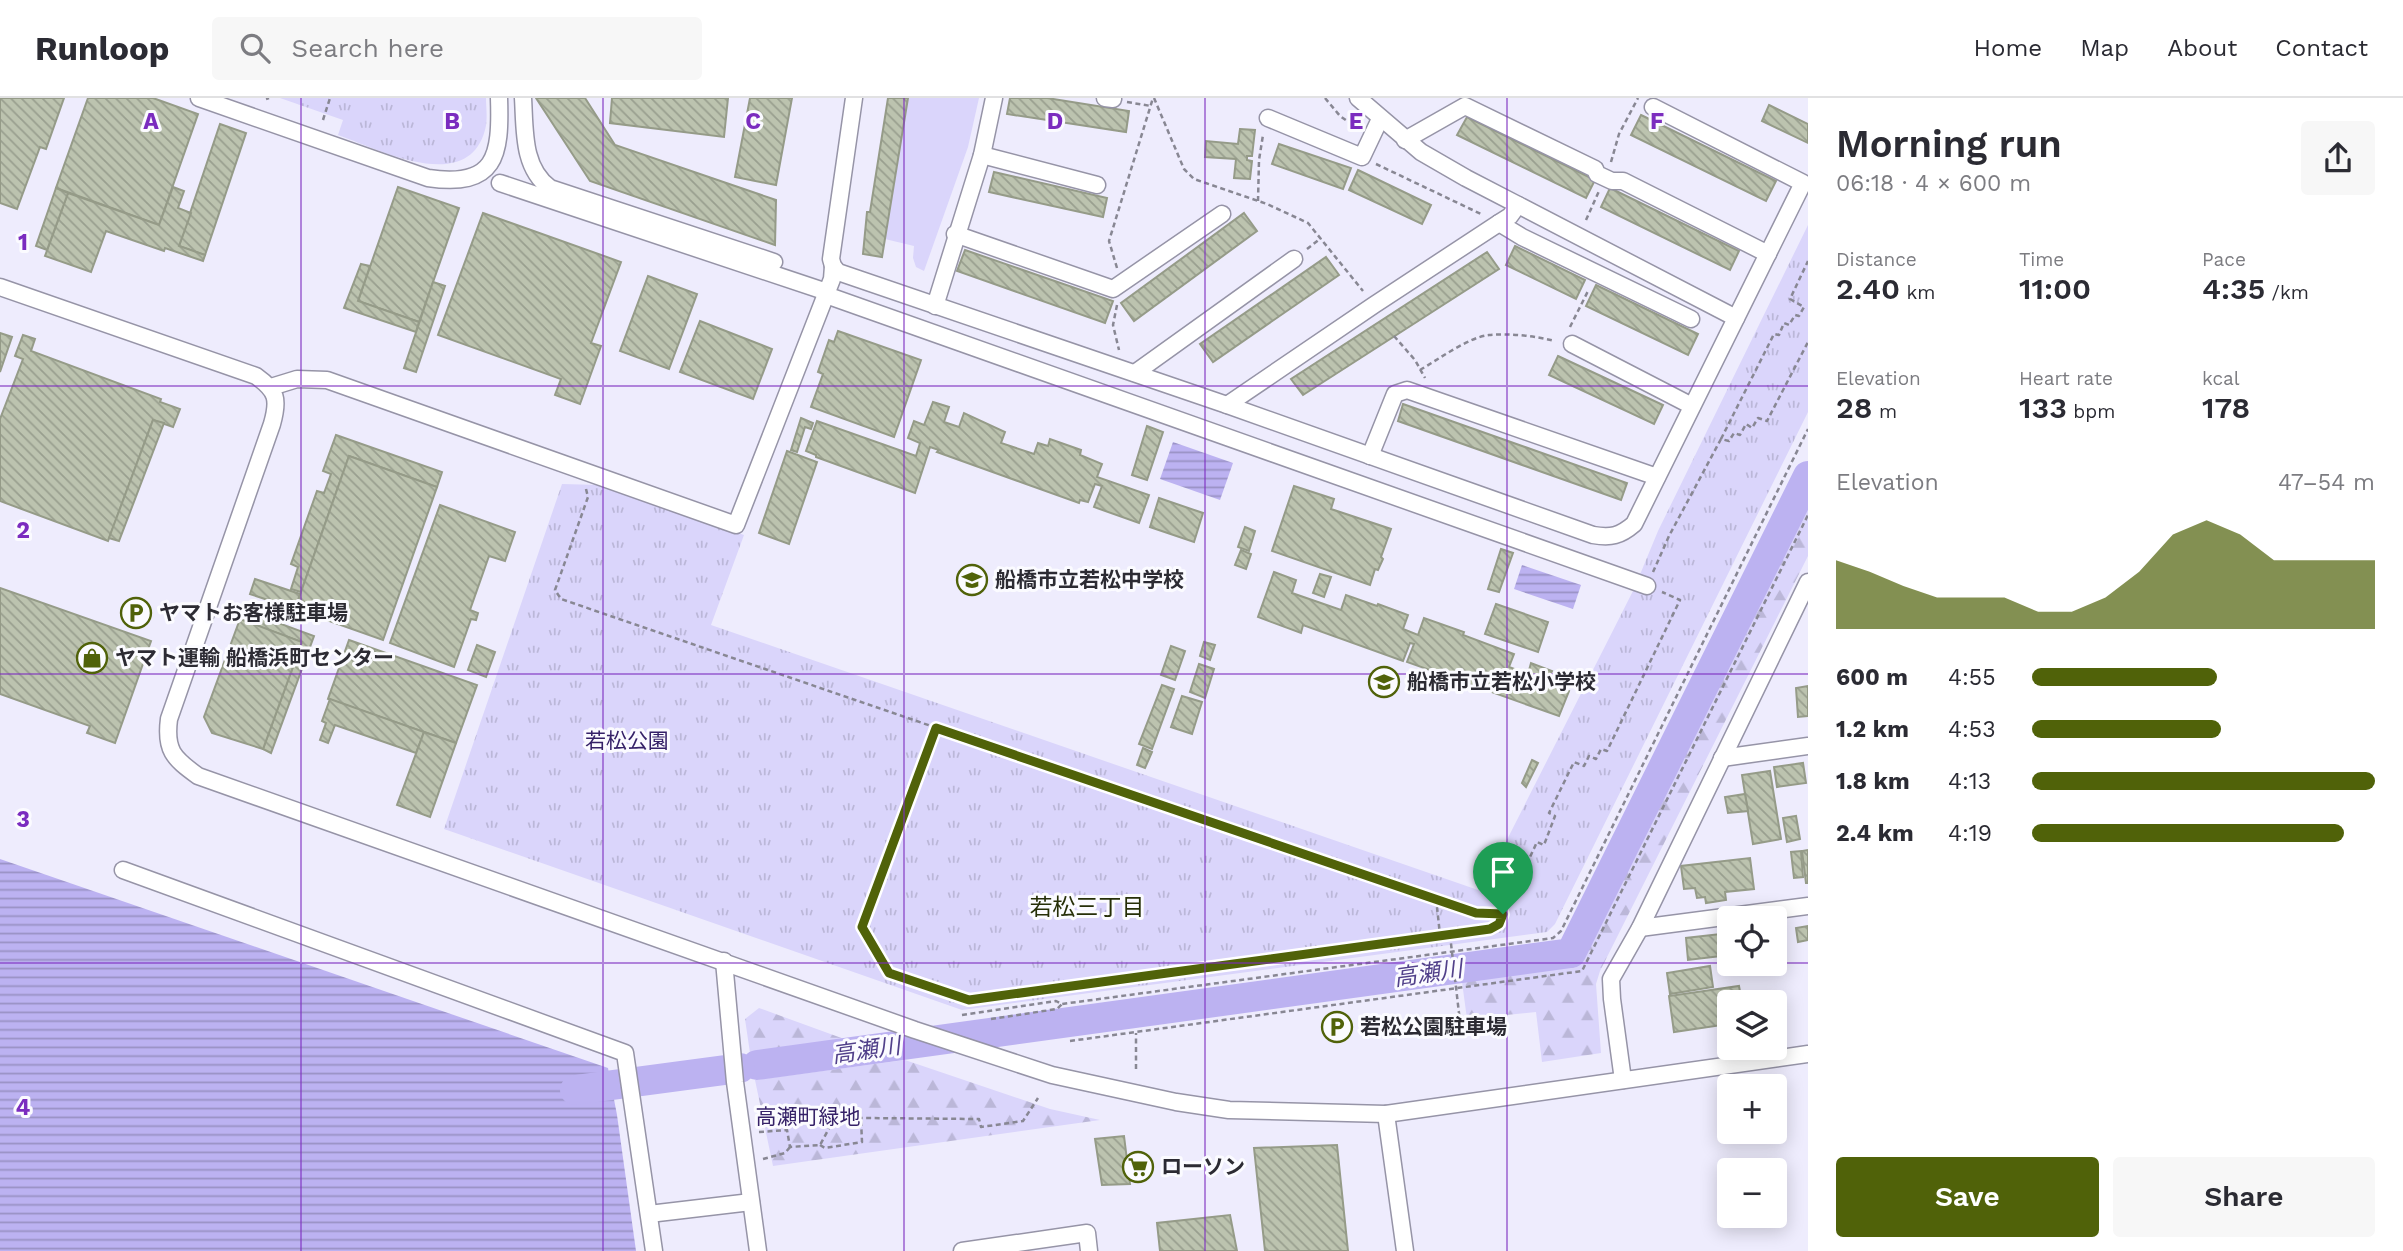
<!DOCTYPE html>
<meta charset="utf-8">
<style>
:root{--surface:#fff;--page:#f7f7f7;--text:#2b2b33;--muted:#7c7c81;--line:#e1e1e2;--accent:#506209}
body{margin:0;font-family:"Work Sans","Noto Sans JP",sans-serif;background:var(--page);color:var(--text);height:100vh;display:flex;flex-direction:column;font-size:26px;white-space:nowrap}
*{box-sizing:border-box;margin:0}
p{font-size:23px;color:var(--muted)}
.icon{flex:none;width:38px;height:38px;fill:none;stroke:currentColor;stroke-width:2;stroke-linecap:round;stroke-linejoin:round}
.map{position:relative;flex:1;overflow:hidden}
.drawer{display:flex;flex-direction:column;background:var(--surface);width:595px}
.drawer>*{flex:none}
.tools{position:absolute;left:1717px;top:808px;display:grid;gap:14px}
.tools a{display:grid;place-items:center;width:70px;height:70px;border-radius:7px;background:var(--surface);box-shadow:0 4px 18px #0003;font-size:35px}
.pin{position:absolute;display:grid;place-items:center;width:60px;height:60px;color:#fff;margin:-72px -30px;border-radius:50% 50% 50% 0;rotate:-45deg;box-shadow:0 0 7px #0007}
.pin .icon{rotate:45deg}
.round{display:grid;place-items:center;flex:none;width:74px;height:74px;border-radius:7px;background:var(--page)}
.overview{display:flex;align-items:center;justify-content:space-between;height:119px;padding:0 28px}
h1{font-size:38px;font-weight:600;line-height:52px}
.stats{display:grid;grid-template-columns:repeat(3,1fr);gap:10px;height:119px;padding:7px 28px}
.stats div{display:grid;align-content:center}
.stats b{font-size:30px;font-weight:600}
.stats small{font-size:19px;font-weight:400}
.stats p{font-size:19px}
.chart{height:196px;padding:14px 28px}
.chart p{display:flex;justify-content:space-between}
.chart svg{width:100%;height:126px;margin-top:7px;fill:var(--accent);opacity:.7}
.cta{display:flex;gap:14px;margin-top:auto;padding:14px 28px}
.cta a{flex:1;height:80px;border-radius:7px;background:var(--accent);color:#fff;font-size:28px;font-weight:600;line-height:80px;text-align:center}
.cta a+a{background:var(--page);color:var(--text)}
ul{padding:0 28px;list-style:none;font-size:23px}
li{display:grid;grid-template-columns:112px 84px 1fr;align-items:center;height:52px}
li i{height:18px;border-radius:9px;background:var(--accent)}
header{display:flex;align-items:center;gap:42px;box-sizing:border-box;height:98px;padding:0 35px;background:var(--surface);border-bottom:2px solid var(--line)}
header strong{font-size:33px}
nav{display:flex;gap:38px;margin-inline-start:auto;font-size:24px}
.search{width:490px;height:63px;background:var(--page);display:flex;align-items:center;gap:18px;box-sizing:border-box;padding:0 24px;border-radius:7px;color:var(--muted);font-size:26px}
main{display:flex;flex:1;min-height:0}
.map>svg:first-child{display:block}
.grass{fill:#dad5fb}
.forest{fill:url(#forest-firs)}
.park{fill:url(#park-tufts)}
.water{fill:url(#water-rules)}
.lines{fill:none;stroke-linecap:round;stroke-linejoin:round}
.river{stroke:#bcb2f1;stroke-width:30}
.building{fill:url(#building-back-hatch);stroke:#959b88;stroke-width:2}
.minor-casing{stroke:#9694a7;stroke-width:19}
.path{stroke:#888793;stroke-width:2.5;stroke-dasharray:5 3.5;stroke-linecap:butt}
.minor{stroke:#fff;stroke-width:16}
.route-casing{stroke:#fff;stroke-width:14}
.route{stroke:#506209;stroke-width:9}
.grid{fill:none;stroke:#7b2cbf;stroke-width:2;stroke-opacity:0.55}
.labels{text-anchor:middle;stroke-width:6;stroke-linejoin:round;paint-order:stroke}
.poi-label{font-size:21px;font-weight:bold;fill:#2c2b33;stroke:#fbfbff;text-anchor:start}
.park-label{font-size:21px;fill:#352168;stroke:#fbfbff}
.neighbourhood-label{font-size:23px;fill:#262f08;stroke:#fbfbff}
.water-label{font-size:23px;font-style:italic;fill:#51408a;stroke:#fbfbff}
.grid-label{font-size:23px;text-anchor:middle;font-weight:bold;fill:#7b2cbf;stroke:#fbfbff;stroke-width:6;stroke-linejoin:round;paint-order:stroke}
</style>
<header>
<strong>Runloop</strong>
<div class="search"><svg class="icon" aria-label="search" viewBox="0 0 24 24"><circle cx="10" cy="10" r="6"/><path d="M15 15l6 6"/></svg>Search here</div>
<nav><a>Home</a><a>Map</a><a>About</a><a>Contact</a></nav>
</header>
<main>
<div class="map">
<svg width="1808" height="1153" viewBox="0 0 1808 1153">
<defs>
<pattern id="forest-firs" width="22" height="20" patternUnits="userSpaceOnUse" patternTransform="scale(1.75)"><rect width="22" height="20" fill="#dad5fb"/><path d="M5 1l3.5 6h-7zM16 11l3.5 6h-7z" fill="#bbb7d8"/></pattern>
<pattern id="park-tufts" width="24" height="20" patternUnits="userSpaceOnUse" patternTransform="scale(1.75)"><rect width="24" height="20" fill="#dad5fb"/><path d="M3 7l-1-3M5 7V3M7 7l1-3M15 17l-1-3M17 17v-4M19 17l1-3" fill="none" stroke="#bbb7d8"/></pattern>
<pattern id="water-rules" width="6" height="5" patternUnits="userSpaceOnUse" patternTransform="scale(1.75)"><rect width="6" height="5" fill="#bcb2f1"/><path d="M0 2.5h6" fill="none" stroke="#9991c4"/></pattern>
<pattern id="building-back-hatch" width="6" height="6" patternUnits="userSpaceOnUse" patternTransform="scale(1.75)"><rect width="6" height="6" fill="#bcc3af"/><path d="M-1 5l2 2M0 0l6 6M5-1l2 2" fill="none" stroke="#999f8f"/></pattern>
</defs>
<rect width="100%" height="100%" fill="#eeecfd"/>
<polygon class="grass" points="908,0 979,0 968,49 924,173 916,169 913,160 914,148 885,141"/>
<g class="forest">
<polygon points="1808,402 1808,458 1600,873 1596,886 1601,955 1542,964 1536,914 1467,921 1462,884 1578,867"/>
<polygon points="759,910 847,942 750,955 745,921"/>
<polygon points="905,962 1050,1011 1100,1022 773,1068 755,982"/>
</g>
<g class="park">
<path d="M280,0H486C486,10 488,22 485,32C467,98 378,51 338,37L343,22Z"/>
<polygon points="1808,127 1808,314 1555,826 1547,834 962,912 444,731 562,386 600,387 744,437 711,527 1481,793 1634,491 1658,433"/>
</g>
<g class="water">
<polygon points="1173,344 1233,365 1220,402 1160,381"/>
<polygon points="1522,467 1581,487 1573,511 1514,491"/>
<polygon points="0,761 608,970 617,1017 636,1153 0,1153"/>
</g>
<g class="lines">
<g class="river">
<polyline points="757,967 1571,855 1808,378"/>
<polyline points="575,992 740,970"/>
</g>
</g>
<g class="building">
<polygon points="0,0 64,0 46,51 40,49 17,111 0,105"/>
<polygon points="88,0 153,0 198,16 159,127 56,90"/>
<polygon points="536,0 585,0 615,47 776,102 775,147 590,83"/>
<polygon points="612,0 728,0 724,39 610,25"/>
<polygon points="750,0 792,0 776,87 735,79"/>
<polygon points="888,0 908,0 882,159 863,156 867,114 870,114"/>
<polygon points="1010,0 1047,0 1129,13 1126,34 1007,16"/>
<polygon points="1769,7 1808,26 1808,45 1762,23"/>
<polygon points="1641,17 1776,83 1766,103 1631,37"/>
<polygon points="1467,19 1595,82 1586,100 1457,37"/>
<polygon points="220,26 246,35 205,157 179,148"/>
<polygon points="1240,31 1255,32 1252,58 1247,58 1247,62 1252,63 1250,81 1234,80 1236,61 1205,59 1206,43 1238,46"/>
<polygon points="1279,46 1351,70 1343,91 1272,66"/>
<polygon points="1358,72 1431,107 1422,126 1349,92"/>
<polygon points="994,74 1107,100 1103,119 989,94"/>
<polygon points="173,89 184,93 178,110 191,115 179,148 205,157 203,163 165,150 164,153 106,133 91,174 45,158 68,95 159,127"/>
<polygon points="398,89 459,110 419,224 358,203"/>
<polygon points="56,90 68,95 47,152 36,148"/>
<polygon points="1610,90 1739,153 1730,172 1601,109"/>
<polygon points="483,115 621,164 591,245 601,248 580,306 555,297 561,281 438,237"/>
<polygon points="1244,115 1257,133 1134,223 1121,205"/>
<polygon points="1515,148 1585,182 1576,201 1506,167"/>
<polygon points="965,152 1113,203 1105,225 957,173"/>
<polygon points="1487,154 1499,171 1303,297 1291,281"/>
<polygon points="1326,159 1339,177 1213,264 1200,246"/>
<polygon points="361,166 370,168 358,203 419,224 416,234 344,210"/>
<polygon points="648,178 697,196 669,271 620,253"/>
<polygon points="433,184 445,188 416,274 404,270"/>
<polygon points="1596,187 1698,236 1688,257 1586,208"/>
<polygon points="700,223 772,251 753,301 680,274"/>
<polygon points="838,233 921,262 894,339 811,309 823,276 818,274 829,242 834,244"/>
<polygon points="0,235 12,239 0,274"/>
<polygon points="23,237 35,241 31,253 161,301 160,304 180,311 173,329 153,322 108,443 0,403 0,321 23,261 15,258"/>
<polygon points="1558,258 1663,307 1654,326 1549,277"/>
<polygon points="933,304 949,309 944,324 959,329 964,315 1005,334 1001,345 1034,356 1038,345 1048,348 1050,341 1081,352 1080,357 1102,366 1097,379 1149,397 1139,425 1094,409 1102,388 1095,386 1088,404 1080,402 1079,405 937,354 939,352 930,349 915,395 816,359 816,357 806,353 817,323 916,358 920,345 908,340 914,323 924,327"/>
<polygon points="1403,306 1627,385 1621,402 1398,323"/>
<polygon points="801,320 813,325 811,331 805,329 797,354 791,352"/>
<polygon points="153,322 164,325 119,443 109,440"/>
<polygon points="1147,328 1163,334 1147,382 1132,377"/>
<polygon points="336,337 442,374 437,389 349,358 301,494 291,491 298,469 291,466 317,393 324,395 331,376 323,373"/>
<polygon points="787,353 817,364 789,446 759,435"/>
<polygon points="349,358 437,389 383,542 295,511"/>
<polygon points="1294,388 1334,401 1331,411 1391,431 1381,459 1383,461 1378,472 1375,471 1370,487 1272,453"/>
<polygon points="1159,400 1203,415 1194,444 1150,429"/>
<polygon points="440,407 515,434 505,463 489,458 470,512 478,515 476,522 471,521 454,569 390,545"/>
<polygon points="1245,429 1255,433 1249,453 1238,449"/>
<polygon points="1501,451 1513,455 1499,494 1488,491"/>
<polygon points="1241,452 1251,456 1246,471 1235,467"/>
<polygon points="1274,474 1296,482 1292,495 1341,512 1346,497 1377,508 1378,506 1408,517 1403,531 1418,537 1424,520 1464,534 1463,537 1514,556 1509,569 1528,576 1531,565 1552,573 1547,585 1569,593 1559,618 1407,564 1414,546 1410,545 1403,563 1303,527 1301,535 1258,519"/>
<polygon points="1320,476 1331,479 1324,499 1313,495"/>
<polygon points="255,481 300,496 295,511 250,496"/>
<polygon points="0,490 151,543 115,645 87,635 90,628 0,596"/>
<polygon points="1496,506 1548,524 1538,554 1485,536"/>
<polygon points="243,512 314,538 271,655 263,651 302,544 240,521"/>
<polygon points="240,521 302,544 263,651 212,635 204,619"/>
<polygon points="349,542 477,587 456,645 328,601"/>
<polygon points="1204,544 1215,547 1210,562 1200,558"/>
<polygon points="477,547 495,554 486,579 468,572"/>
<polygon points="1171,548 1185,553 1175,582 1161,577"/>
<polygon points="1199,566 1214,571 1205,600 1190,594"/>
<polygon points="1162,587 1174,591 1152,651 1139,646"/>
<polygon points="1808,588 1808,618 1798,619 1796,590"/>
<polygon points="1182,598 1202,604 1192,636 1171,629"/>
<polygon points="330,601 424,634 416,655 335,627 328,645 320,642 326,625 322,623"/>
<polygon points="424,634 456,645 430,719 397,707"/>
<polygon points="1143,650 1152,654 1145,670 1137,667"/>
<polygon points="1532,662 1538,665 1526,689 1522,685"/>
<polygon points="1803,665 1806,685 1777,689 1774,669"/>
<polygon points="1770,673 1781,741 1753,746 1742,677"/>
<polygon points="1745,696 1748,713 1728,715 1725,699"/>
<polygon points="1796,718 1800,741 1787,744 1783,720"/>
<polygon points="1808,752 1808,785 1806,785 1802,753"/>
<polygon points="1801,753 1803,779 1794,780 1791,754"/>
<polygon points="1750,760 1754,791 1725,794 1726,802 1706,805 1705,799 1697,800 1695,790 1684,791 1681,768"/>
<polygon points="1808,828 1808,842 1798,844 1796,830"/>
<polygon points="1729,835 1729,857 1688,862 1686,840"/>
<polygon points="1710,868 1713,889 1670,896 1667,875"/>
<polygon points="1739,888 1742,905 1729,905 1729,926 1674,934 1669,898"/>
<polygon points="1124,1038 1130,1086 1102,1087 1095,1041"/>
<polygon points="1337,1047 1348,1153 1265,1153 1254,1050"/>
<polygon points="1230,1117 1237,1153 1160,1153 1157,1125"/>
</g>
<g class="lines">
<g class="minor-casing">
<g id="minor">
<path d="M199,0L428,80C496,90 501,58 499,0"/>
<path d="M523,0C525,31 522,70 550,90L774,164"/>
<path d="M854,0L831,161L833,168L838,174L1227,307L1593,437C1611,440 1620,438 1634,426L1803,85L1653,9"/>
<polyline points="1105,0 1113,1"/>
<polyline points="1358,0 1421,54 1466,80 1736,220"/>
<polyline points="1268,20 1362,59 1380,21"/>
<polyline points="1405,42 1465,8 1595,71 1597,76 1612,83 1623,83 1768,156"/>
<polyline points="982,57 1097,87"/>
<polyline points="500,85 827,194"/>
<polyline points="1499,125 1522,139 1691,221"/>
<polyline points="955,136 1113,191 1222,116"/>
<path d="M0,189L256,278C277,293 279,301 272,326L169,621C165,652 173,660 198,678L915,932L1052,977L1176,1004L1229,1012L1386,1016L1808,956"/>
<polyline points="826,197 1647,488"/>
<polyline points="935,208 982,57 994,0"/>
<polyline points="1572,246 1692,308"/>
<polyline points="1135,275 1294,161"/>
<polyline points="271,289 297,281 327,282 736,427 832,181 833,168"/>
<polyline points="1227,307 1374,207 1499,125 1510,118 1518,107"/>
<polyline points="1370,358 1395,296 1407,292 1657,379"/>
<polyline points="1722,660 1808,648"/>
<polyline points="123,772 625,955 654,1153"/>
<polyline points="1640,830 1808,808"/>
<polyline points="724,863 735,984 758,1153"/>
<polyline points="1623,982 1612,901 1611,881 1640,830 1808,484"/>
<polyline points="1386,1016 1405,1153"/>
<polyline points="649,1116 751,1104"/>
<polyline points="962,1153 1087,1135 1089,1153"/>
</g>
</g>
<g class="path">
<polyline points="1154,0 1184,71 1194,81 1267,106 1308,125 1363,193"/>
<polyline points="1325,0 1340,18 1357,30"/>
<polyline points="266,1 269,0"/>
<polyline points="1127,4 1151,8"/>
<polyline points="323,22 330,0"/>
<polyline points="1611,64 1619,36 1638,0"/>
<polyline points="1376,66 1481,116"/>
<polyline points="1258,103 1259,62 1263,37"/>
<polyline points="1586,122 1599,93"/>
<polyline points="1307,151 1321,140"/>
<polyline points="1117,170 1109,143 1153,0"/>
<polyline points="1117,207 1113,227 1119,252"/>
<polyline points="1570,229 1589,191"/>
<polyline points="1394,238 1415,262 1425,280"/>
<path d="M1420,272C1439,261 1469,239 1489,237C1510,235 1535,238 1555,243"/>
<polyline points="1721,341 1774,236 1779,237 1784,225 1789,227 1795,217 1799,218 1804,209 1790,201 1808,163"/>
<polyline points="586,391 588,399 555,492 561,501 1476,815 1503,816"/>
<polyline points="1653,474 1669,438 1721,341 1729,343 1734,335 1740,337 1746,326 1752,330 1758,320 1767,323 1808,244"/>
<polyline points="936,630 862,829 889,875 969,902 1490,831 1499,826 1537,744 1544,747 1555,718 1549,715 1574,664 1584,668 1589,658 1596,661 1601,651 1607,653 1680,502 1662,494"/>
<polyline points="1434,801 1437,809 1440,837"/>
<polyline points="1450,837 1460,924"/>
<polyline points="962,917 1056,903 1062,906 1553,840 1561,833 1808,331"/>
<polyline points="991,921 1057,911 1062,906"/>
<polyline points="1070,943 1582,873 1808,417"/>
<polyline points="1136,971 1136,935"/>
<polyline points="759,1034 787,1032 790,1049 820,1047 833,1023 861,1020 979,1021 981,1029 1023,1023 1038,1000"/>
<polyline points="820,1047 825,1050 862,1044 861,1021"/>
<polyline points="763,1061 785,1055 790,1049"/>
</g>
<use href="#minor" class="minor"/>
</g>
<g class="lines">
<g class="route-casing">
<polygon id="route" points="936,630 1476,815 1503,816 1499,826 1490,831 969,902 889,875 862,829"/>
</g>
<use href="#route" class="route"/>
</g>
<path class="grid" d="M301,0V1153M603,0V1153M904,0V1153M1205,0V1153M1507,0V1153M0,288H1808M0,576H1808M0,865H1729M1774,865H1808"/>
<defs>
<g id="school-ring" transform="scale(1.575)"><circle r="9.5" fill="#fbfbff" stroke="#506209" stroke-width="1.5"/><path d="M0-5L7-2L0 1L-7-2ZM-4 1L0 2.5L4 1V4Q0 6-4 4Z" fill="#506209"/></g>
<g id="parking-ring" transform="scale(1.575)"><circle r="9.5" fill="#fbfbff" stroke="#506209" stroke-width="1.5"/><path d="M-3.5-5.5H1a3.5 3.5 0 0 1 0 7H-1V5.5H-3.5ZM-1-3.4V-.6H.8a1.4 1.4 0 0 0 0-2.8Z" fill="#506209"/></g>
<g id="shop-ring" transform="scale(1.575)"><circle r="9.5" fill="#fbfbff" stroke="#506209" stroke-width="1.5"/><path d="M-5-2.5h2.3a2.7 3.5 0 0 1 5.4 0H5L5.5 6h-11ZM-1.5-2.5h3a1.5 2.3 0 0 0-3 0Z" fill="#506209"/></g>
<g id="supermarket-ring" transform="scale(1.575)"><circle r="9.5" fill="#fbfbff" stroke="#506209" stroke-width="1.5"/><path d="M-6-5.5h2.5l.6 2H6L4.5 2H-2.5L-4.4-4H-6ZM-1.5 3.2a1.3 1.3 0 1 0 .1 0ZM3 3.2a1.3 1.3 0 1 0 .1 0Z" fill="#506209"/></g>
</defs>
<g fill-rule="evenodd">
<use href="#school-ring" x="972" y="482"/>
<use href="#parking-ring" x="136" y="515"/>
<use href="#shop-ring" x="92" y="560"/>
<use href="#school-ring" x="1384" y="584"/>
<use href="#parking-ring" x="1337" y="929"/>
<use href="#supermarket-ring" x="1138" y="1069"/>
</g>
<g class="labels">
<g class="poi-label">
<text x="995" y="489">船橋市立若松中学校</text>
<text x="159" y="522">ヤマトお客様駐車場</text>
<text x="115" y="567">ヤマト運輸 船橋浜町センター</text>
<text x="1407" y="591">船橋市立若松小学校</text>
<text x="1360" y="936">若松公園駐車場</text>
<text x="1161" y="1076">ローソン</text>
</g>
<g class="park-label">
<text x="627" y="650">若松公園</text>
<text x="808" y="1026">高瀬町緑地</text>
</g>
<g class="neighbourhood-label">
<text x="1087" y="817">若松三丁目</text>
</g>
<g class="water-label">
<text transform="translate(1428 875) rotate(-8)" y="8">高瀬川</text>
<text transform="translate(866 952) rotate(-8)" y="8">高瀬川</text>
</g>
</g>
<g class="grid-label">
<text x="151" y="31">A</text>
<text x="452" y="31">B</text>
<text x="753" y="31">C</text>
<text x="1055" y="31">D</text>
<text x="1356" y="31">E</text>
<text x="1657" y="31">F</text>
<text x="23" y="152">1</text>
<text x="23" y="440">2</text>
<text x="23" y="729">3</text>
<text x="23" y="1017">4</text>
</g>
</svg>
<div class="tools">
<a><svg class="icon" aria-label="locate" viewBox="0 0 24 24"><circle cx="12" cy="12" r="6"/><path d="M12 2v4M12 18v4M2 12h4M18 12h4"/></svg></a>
<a><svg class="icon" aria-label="layers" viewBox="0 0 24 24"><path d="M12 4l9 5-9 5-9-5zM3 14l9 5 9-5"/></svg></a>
<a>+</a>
<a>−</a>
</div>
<div class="pin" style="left:1503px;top:816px;background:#1e9e55"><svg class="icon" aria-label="arrive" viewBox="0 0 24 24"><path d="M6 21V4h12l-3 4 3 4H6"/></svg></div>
</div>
<section class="drawer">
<div class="overview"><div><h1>Morning run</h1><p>06:18 · 4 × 600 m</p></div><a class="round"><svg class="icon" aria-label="share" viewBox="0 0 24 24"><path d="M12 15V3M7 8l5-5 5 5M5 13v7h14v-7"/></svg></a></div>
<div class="stats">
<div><p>Distance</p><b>2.40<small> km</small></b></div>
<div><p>Time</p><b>11:00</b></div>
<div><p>Pace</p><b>4:35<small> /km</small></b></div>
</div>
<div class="stats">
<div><p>Elevation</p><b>28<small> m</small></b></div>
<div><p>Heart rate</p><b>133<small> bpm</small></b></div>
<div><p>kcal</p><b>178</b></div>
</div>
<div class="chart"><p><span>Elevation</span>47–54 m</p>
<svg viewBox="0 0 160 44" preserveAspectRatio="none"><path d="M0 44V20L10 24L20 29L30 33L40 33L50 33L60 38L70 38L80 33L90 24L100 11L110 6L120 11L130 20L140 20L150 20L160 20V44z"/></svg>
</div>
<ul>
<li><b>600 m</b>4:55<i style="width:54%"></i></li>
<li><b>1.2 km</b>4:53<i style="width:55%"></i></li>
<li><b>1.8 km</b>4:13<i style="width:100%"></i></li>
<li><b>2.4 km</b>4:19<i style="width:91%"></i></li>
</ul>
<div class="cta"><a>Save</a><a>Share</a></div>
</section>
</main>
